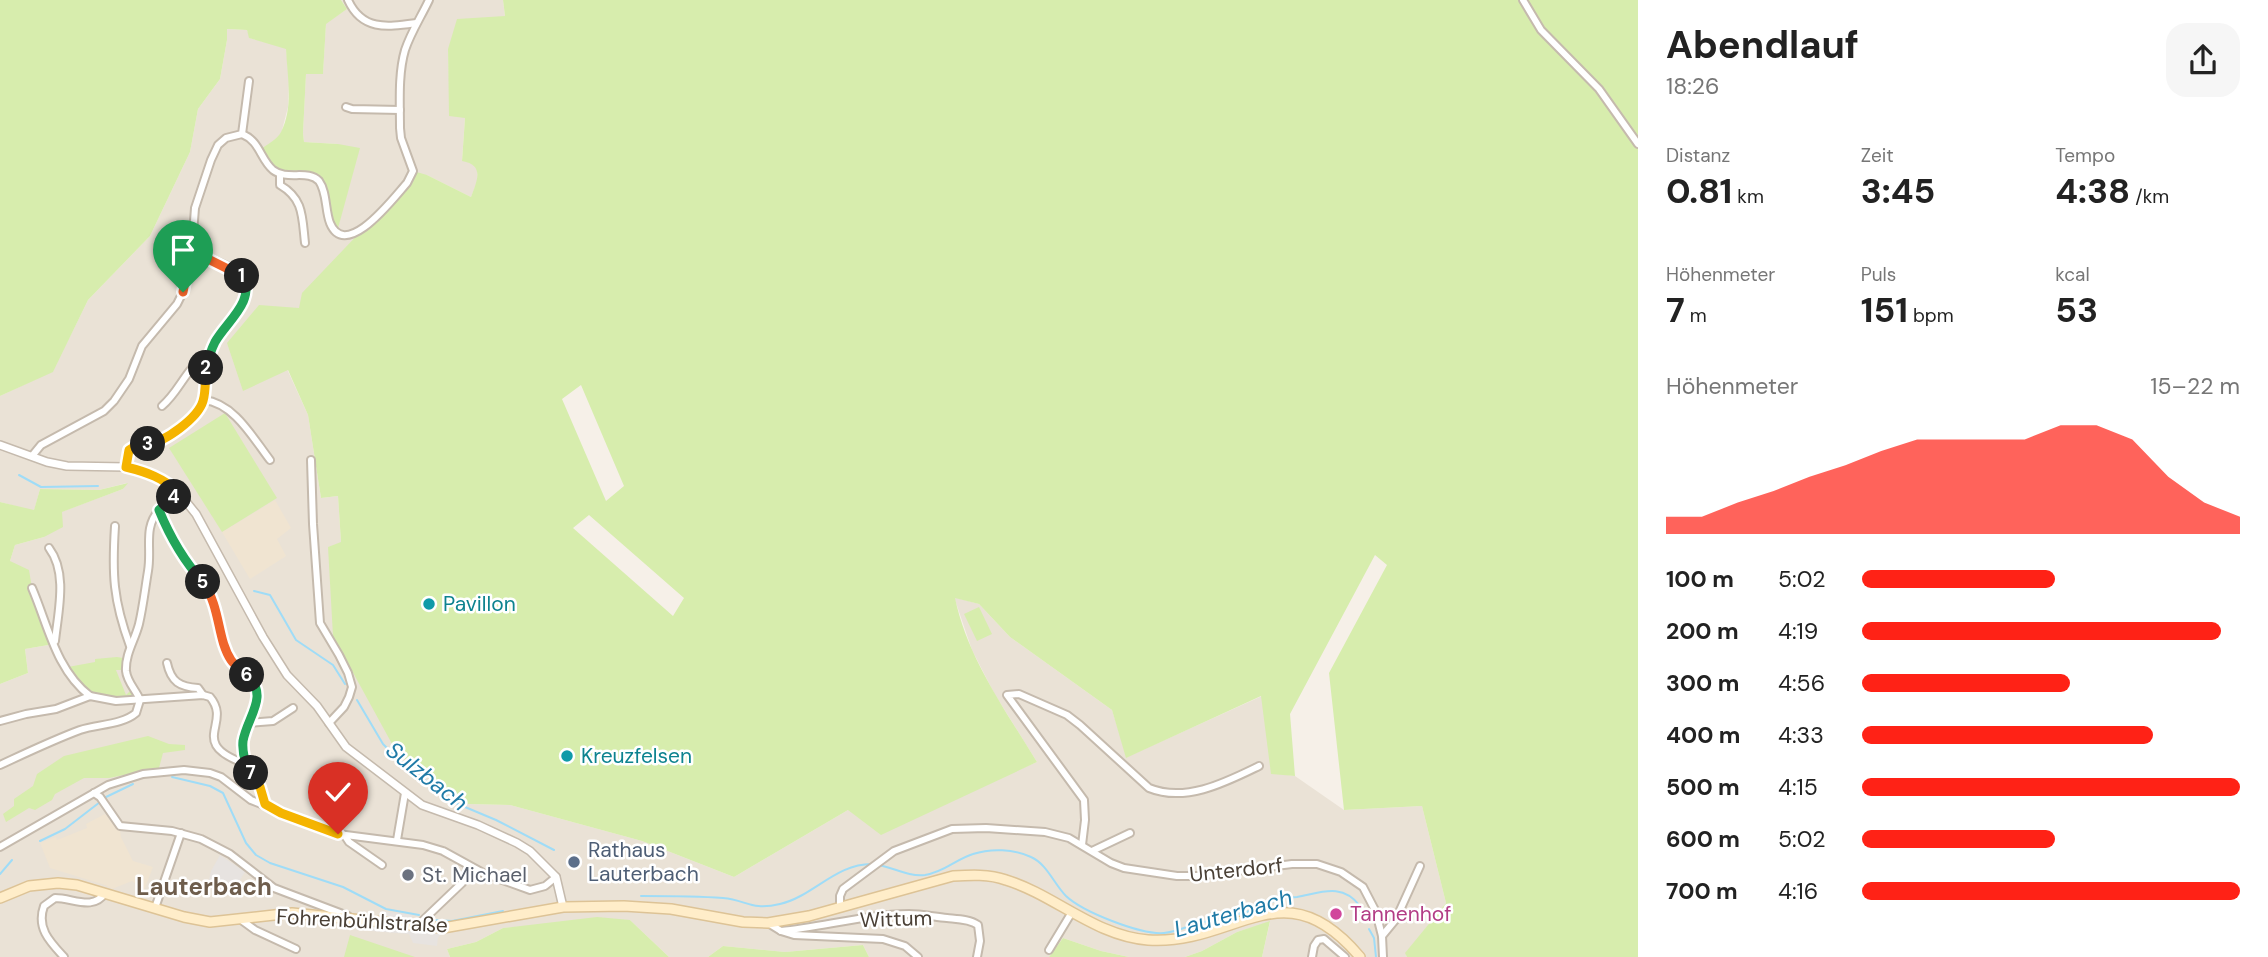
<!DOCTYPE html>
<html lang="de">
<meta charset="utf-8">
<style>
:root{--surface:#fff;--page:#f6f6f6;--text:#222;--muted:#767676;--accent:#ff2216}
body{margin:0;font-family:"DM Sans",sans-serif;background:var(--page);color:var(--text);height:100vh;display:flex;flex-direction:column;font-size:26px;white-space:nowrap}
*{box-sizing:border-box;margin:0}
p{font-size:23px;color:var(--muted)}
.icon{flex:none;width:38px;height:38px;fill:none;stroke:currentColor;stroke-width:2;stroke-linecap:round;stroke-linejoin:round}
.map{position:relative;flex:1;overflow:hidden}
.drawer{display:flex;flex-direction:column;background:var(--surface);width:630px}
.drawer>*{flex:none}
.pin{position:absolute;display:grid;place-items:center;width:60px;height:60px;color:#fff;margin:-72px -30px;border-radius:50% 50% 50% 0;rotate:-45deg;box-shadow:0 0 7px #0007}
.pin .icon{rotate:45deg}
.km{position:absolute;width:35px;height:35px;margin:-18px;border-radius:50%;background:#222;color:#fff;font-size:19px;line-height:35px;text-align:center}
.round{display:grid;place-items:center;flex:none;width:74px;height:74px;border-radius:21px;background:var(--page)}
.overview{display:flex;align-items:center;justify-content:space-between;height:119px;padding:0 28px}
h1{font-size:38px;font-weight:700;line-height:52px}
.stats{display:grid;grid-template-columns:repeat(3,1fr);gap:10px;height:119px;padding:7px 28px}
.stats div{display:grid;align-content:center}
.stats b{font-size:35px;font-weight:700}
.stats small{font-size:19px;font-weight:400}
.stats p{font-size:19px}
.chart{height:196px;padding:14px 28px}
.chart p{display:flex;justify-content:space-between}
.chart svg{width:100%;height:126px;margin-top:7px;fill:var(--accent);opacity:.7}
ul{padding:0 28px;list-style:none;font-size:23px}
li{display:grid;grid-template-columns:112px 84px 1fr;align-items:center;height:52px}
li i{height:18px;border-radius:9px;background:var(--accent)}
main{display:flex;flex:1;min-height:0}
.map>svg:first-child{display:block}
.residential{fill:#eae2d6}
.education{fill:#f0e4d1}
.green{fill:#d7edad;fill-rule:evenodd}
.parking{fill:#e7e3e0}
.lines{fill:none;stroke-linecap:round;stroke-linejoin:round}
.stream{stroke:#9fdcf7;stroke-width:2}
.minor-casing{stroke:#c5baad;stroke-width:10}
.tertiary-casing{stroke:#c5baad;stroke-width:10}
.secondary-casing{stroke:#ddc396;stroke-width:12}
.minor{stroke:#fff;stroke-width:6}
.tertiary{stroke:#fff;stroke-width:7}
.secondary{stroke:#ffedc9;stroke-width:9}
.split-1-casing{stroke:#fff;stroke-width:14}
.split-2-casing{stroke:#fff;stroke-width:14}
.split-3-casing{stroke:#fff;stroke-width:14}
.split-4-casing{stroke:#fff;stroke-width:14}
.split-5-casing{stroke:#fff;stroke-width:14}
.split-6-casing{stroke:#fff;stroke-width:14}
.split-7-casing{stroke:#fff;stroke-width:14}
.split-8-casing{stroke:#fff;stroke-width:14}
.split-1{stroke:#f0652b;stroke-width:9}
.split-2{stroke:#22a559;stroke-width:9}
.split-3{stroke:#f5b400;stroke-width:9}
.split-4{stroke:#f5b400;stroke-width:9}
.split-5{stroke:#22a559;stroke-width:9}
.split-6{stroke:#f0652b;stroke-width:9}
.split-7{stroke:#22a559;stroke-width:9}
.split-8{stroke:#f5b400;stroke-width:9}
.culture-dot{fill:#0f9aa8;stroke:#fff;stroke-width:2.5}
.service-dot{fill:#5c6f8a;stroke:#fff;stroke-width:2.5}
.worship-dot{fill:#6b7280;stroke:#fff;stroke-width:2.5}
.hotel-dot{fill:#d1479c;stroke:#fff;stroke-width:2.5}
.labels{text-anchor:middle;stroke-width:5;stroke-linejoin:round;paint-order:stroke}
.culture-label{font-size:21px;fill:#0d838f;stroke:#fff;text-anchor:start}
.service-label{font-size:21px;fill:#4e5e75;stroke:#fff;text-anchor:start}
.street-label{font-size:21px;fill:#4a4036;stroke:#fff}
.worship-label{font-size:21px;fill:#5b616d;stroke:#fff;text-anchor:start}
.hotel-label{font-size:21px;fill:#b23c85;stroke:#fff;text-anchor:start}
.water-label{font-size:23px;font-style:italic;fill:#207ba7;stroke:#fff}
.quarter-label{font-size:24px;font-weight:bold;fill:#6e5d4c;stroke:#fff}
</style>
<main>
<div class="map">
<svg width="1638" height="957" viewBox="0 0 1638 957">
<rect width="100%" height="100%" fill="#f6f0e8"/>
<polygon class="residential" points="341,0 503,0 505,16 448,49 449,79 465,118 462,160 471,162 477,168 478,180 471,197 427,175 412,175 299,309 287,369 308,415 321,498 338,496 341,542 468,804 510,805 642,841 734,877 848,810 1018,770 1037,762 994,693 972,650 954,597 979,604 1010,637 1112,710 1127,757 1262,696 1272,773 1295,776 1344,810 1422,806 1446,903 1406,953 1407,957 1262,957 1270,922 1237,932 1202,951 1185,957 1129,957 1101,951 1063,938 1049,957 869,957 863,945 785,952 723,946 708,957 669,957 630,920 503,928 476,942 447,949 450,957 0,957 0,684 28,673 25,649 54,644 10,561 15,545 44,537 61,512 123,489 127,483 99,490 40,489 34,511 0,502 0,396 53,371 88,300 150,236 190,152 198,109 220,79 227,40 226,29 247,30 250,38 286,48 289,81 288,107 281,134 317,179 337,231 346,196 338,144 304,142 303,133 306,73 323,73 326,23 347,9"/>
<g class="education">
<polygon points="275,500 291,528 277,539 286,556 250,579 222,532"/>
<polygon points="105,814 115,827 120,830 121,837 133,861 153,867 144,891 132,881 112,889 105,885 50,868 40,843 56,837 57,840 87,828 86,824"/>
</g>
<g class="green">
<path d="M0,0H341L347,9L326,24L323,74H306L303,133L304,142L338,144L360,148L337,232L332,227L317,179L274,171L260,150C266,145 278,139 281,132C294,107 287,75 286,49L249,38L247,30L227,29V40L220,79L198,109L190,152L150,236L88,300L53,372L0,396Z"/>
<path d="M503,0H1638V957H1407L1405,953L1446,903L1422,806L1344,810L1329,673L1387,565L1375,555L1290,714L1295,776L1271,774L1261,696L1126,758L1112,710L1010,637L979,604L955,598C967,657 1006,711 1037,762L881,835L848,810L734,877L642,841L510,805L468,804L397,753L333,636L328,547L341,542L338,496L321,498L308,415L288,370L243,391L227,343L259,305L299,308L302,293L407,183L413,171L427,175L471,197C477,181 485,165 462,161L465,118L449,116L448,49L457,19L505,16ZM581,385L624,486L606,501L562,399ZM589,515L684,598L673,616L573,528Z"/>
<polygon points="225,413 277,498 222,532 169,448"/>
<polygon points="128,483 123,489 62,512 63,527 44,537 15,545 10,561 29,570 32,588 54,644 25,649 28,673 0,684 0,502 34,510 40,489 99,490"/>
<polygon points="979,607 992,634 977,641 964,614"/>
<path d="M117,657L123,658L122,670H116L126,695L130,691L133,696C124,700 99,698 89,693C80,688 73,675 68,667L95,662V659Z"/>
<polygon points="148,736 169,744 185,745 185,750 163,753 159,768 109,778 84,778 55,794 52,800 35,810 29,808 6,822 3,814 14,806 14,799 33,786 37,774 64,756"/>
<polygon points="597,917 630,920 669,957 450,957 447,949 476,942 503,928"/>
<polygon points="1270,921 1262,957 1185,957 1202,951 1237,932"/>
<polygon points="350,935 415,957 344,957"/>
<polygon points="1063,938 1101,951 1129,957 1049,957"/>
<polygon points="863,945 869,957 708,957 723,946 785,952"/>
</g>
<g class="parking">
<polygon points="220,855 245,872 231,894 208,884 211,871"/>
<polygon points="382,911 412,915 411,929 443,932 438,938 437,946 413,943 409,934 371,931 371,924 380,925"/>
</g>
<g class="lines">
<g class="stream">
<polyline points="19,475 41,487 98,486"/>
<polyline points="254,591 270,595 296,640 333,665 345,684"/>
<polyline points="357,700 383,744 399,760 453,802 496,820 554,850"/>
<polyline points="172,777 210,786 223,793 246,843 256,855 270,863 343,887 386,909 419,915"/>
<polyline points="104,798 133,784"/>
<polyline points="40,841 65,829 100,802"/>
<path d="M879,865C894,868 909,877 925,875C945,872 956,859 973,854C991,848 1014,849 1031,857C1047,864 1054,884 1066,896C1083,912 1141,935 1164,933C1177,932 1187,926 1200,923C1220,917 1242,915 1262,907C1267,905 1271,902 1276,900C1282,897 1289,898 1297,897C1320,893 1342,882 1360,906"/>
<polyline points="0,874 12,860"/>
<path d="M641,896C668,896 696,896 723,898C747,900 751,911 780,904C814,896 836,863 873,864"/>
<polyline points="432,920 452,921 503,911"/>
<polyline points="1369,929 1374,938 1376,957"/>
</g>
<g class="minor-casing">
<g id="minor">
<path d="M348,0C362,31 387,27 416,23"/>
<polyline points="1523,0 1541,30 1599,89 1638,144"/>
<polyline points="346,107 352,109 400,110"/>
<path d="M242,134C260,141 260,159 273,170C287,181 308,169 319,181C327,192 325,210 330,223C346,262 395,196 407,183L413,171L401,138L400,128C400,103 398,74 405,50C411,32 421,17 429,0"/>
<path d="M280,174V185C304,199 302,217 305,243"/>
<path d="M192,247C206,260 233,265 243,276C259,296 220,328 213,347C206,365 205,381 204,400"/>
<path d="M162,406C175,395 181,381 192,368L206,366"/>
<polyline points="32,456 41,445 104,411 114,401 129,379 142,346 177,304 183,292 192,247 195,208 211,160 218,145 226,138 242,134 249,81"/>
<polyline points="311,460 313,524 320,623 339,655 348,673 352,687 349,697 344,707 329,723"/>
<path d="M126,467L129,450C138,445 147,446 157,443C172,439 197,414 204,400C234,403 253,438 270,460"/>
<polyline points="179,493 159,510 175,546 213,598 227,652 232,661 252,680 257,690 258,700 243,743 243,754 246,764 260,787 265,804"/>
<path d="M115,526C112,574 113,600 130,646"/>
<path d="M49,548C68,573 58,612 55,641"/>
<path d="M32,588C48,625 56,670 90,696"/>
<path d="M167,663C171,682 180,687 198,688L203,695"/>
<path d="M0,721L26,714L56,709L90,696L116,701L203,695L210,697C233,724 186,743 246,764"/>
<polyline points="249,723 273,721 293,708"/>
<path d="M0,765C26,753 53,740 80,730C98,724 122,725 136,713L140,700C136,690 127,682 126,671C125,654 135,640 139,624C143,607 145,589 148,571C152,548 143,528 159,510"/>
<polyline points="94,793 100,797 120,826 172,831 201,839 230,854 274,888 348,916"/>
<polyline points="345,836 349,842 382,865"/>
<polyline points="397,840 405,793"/>
<path d="M1082,845L1085,820L1084,800L1007,695L1019,694L1067,715L1080,725L1149,788C1186,803 1226,782 1259,766"/>
<polyline points="0,847 108,785 143,774 184,770 210,773 221,777 251,800 338,834 423,845 443,851 483,873 530,890 545,886 556,877"/>
<polyline points="1092,851 1130,833"/>
<polyline points="840,907 840,896 843,889 894,851 952,829 986,828 1045,832 1069,838 1111,863 1124,868 1177,876 1198,876 1292,864 1317,864 1341,872 1363,887 1376,912 1382,936 1383,957"/>
<polyline points="155,908 181,833"/>
<polyline points="240,919 255,930 296,949"/>
<polyline points="768,923 781,931 794,935 883,939 905,946 918,957"/>
<polyline points="417,926 462,883 469,866"/>
<path d="M781,931C823,927 867,914 909,914C922,914 935,917 947,918C957,919 970,919 978,925L980,941L977,957"/>
<polyline points="1382,936 1396,919 1420,866"/>
<polyline points="1049,950 1072,912"/>
<path d="M64,957C50,942 36,928 44,906L55,898C73,898 93,911 105,893"/>
<polyline points="1312,957 1314,946 1318,940 1324,939 1345,957"/>
</g>
</g>
<g class="tertiary-casing">
<polyline id="tertiary" points="0,445 47,462 67,466 126,467 148,472 168,482 179,493 196,514 263,637 287,675 317,706 346,747 422,805 478,825 517,843 530,851 556,877 563,907"/>
</g>
<g class="secondary-casing">
<path id="secondary" d="M0,898L29,886L58,883L77,885L184,917L210,922L292,913L443,928L563,907L624,906L671,909L743,922L768,923L809,916L953,876C971,875 989,874 1006,880C1055,895 1095,936 1148,940C1236,946 1283,865 1360,957"/>
</g>
<use href="#minor" class="minor"/>
<use href="#tertiary" class="tertiary"/>
<use href="#secondary" class="secondary"/>
</g>
<g class="lines">
<g class="split-1-casing">
<polyline id="split-1" points="183,292 192,247 200,255 242,276"/>
</g>
<g class="split-2-casing">
<path id="split-2" d="M206,368C208,360 211,350 215,342C226,322 257,300 242,276"/>
</g>
<g class="split-3-casing">
<path id="split-3" d="M148,444C165,442 198,418 203,401C206,392 205,379 206,368"/>
</g>
<g class="split-4-casing">
<path id="split-4" d="M148,444L137,445L129,450L126,467C147,472 163,478 180,493L174,497"/>
</g>
<g class="split-5-casing">
<path id="split-5" d="M174,497L159,510C170,537 183,560 203,582"/>
</g>
<g class="split-6-casing">
<path id="split-6" d="M203,582C221,608 217,639 231,660C235,666 241,670 247,675"/>
</g>
<g class="split-7-casing">
<path id="split-7" d="M247,675C270,696 247,717 243,741C242,752 245,763 251,773"/>
</g>
<g class="split-8-casing">
<polyline id="split-8" points="251,773 260,787 265,804 281,813 338,834"/>
</g>
<use href="#split-1" class="split-1"/>
<use href="#split-2" class="split-2"/>
<use href="#split-3" class="split-3"/>
<use href="#split-4" class="split-4"/>
<use href="#split-5" class="split-5"/>
<use href="#split-6" class="split-6"/>
<use href="#split-7" class="split-7"/>
<use href="#split-8" class="split-8"/>
</g>
<g class="culture-dot">
<circle cx="429" cy="604" r="7"/>
<circle cx="567" cy="756" r="7"/>
</g>
<circle class="service-dot" cx="574" cy="862" r="7"/>
<circle class="worship-dot" cx="408" cy="875" r="7"/>
<circle class="hotel-dot" cx="1336" cy="914" r="7"/>
<g class="labels">
<g class="culture-label">
<text x="443" y="611">Pavillon</text>
<text x="581" y="763">Kreuzfelsen</text>
</g>
<g class="service-label">
<text x="588" y="857">Rathaus<tspan x="588" dy="24">Lauterbach</tspan></text>
</g>
<g class="street-label">
<text transform="translate(1236 870) rotate(-6)" y="7">Unterdorf</text>
<text transform="translate(896 919) rotate(-2)" y="7">Wittum</text>
<text transform="translate(362 921) rotate(3)" y="7">Fohrenbühlstraße</text>
</g>
<g class="worship-label">
<text x="422" y="882">St. Michael</text>
</g>
<g class="hotel-label">
<text x="1350" y="921">Tannenhof</text>
</g>
<g class="water-label">
<text transform="translate(427 776) rotate(38)" y="8">Sulzbach</text>
<text transform="translate(1233 913) rotate(-16)" y="8">Lauterbach</text>
</g>
<g class="quarter-label">
<text x="204" y="895">Lauterbach</text>
</g>
</g>
</svg>
<div class="pin" style="left:183px;top:292px;background:#1e9e55"><svg class="icon" aria-label="arrive" viewBox="0 0 24 24"><path d="M6 21V4h12l-3 4 3 4H6"/></svg></div>
<div class="pin" style="left:338px;top:834px;background:#d93025"><svg class="icon" aria-label="check" viewBox="0 0 24 24"><path d="M5 12l5 5 9-10"/></svg></div>
<b class="km" style="left:242px;top:276px">1</b>
<b class="km" style="left:206px;top:368px">2</b>
<b class="km" style="left:148px;top:444px">3</b>
<b class="km" style="left:174px;top:497px">4</b>
<b class="km" style="left:203px;top:582px">5</b>
<b class="km" style="left:247px;top:675px">6</b>
<b class="km" style="left:251px;top:773px">7</b>
</div>
<section class="drawer">
<div class="overview"><div><h1>Abendlauf</h1><p>18:26</p></div><a class="round"><svg class="icon" aria-label="share" viewBox="0 0 24 24"><path d="M12 15V3M7 8l5-5 5 5M5 13v7h14v-7"/></svg></a></div>
<div class="stats">
<div><p>Distanz</p><b>0.81<small> km</small></b></div>
<div><p>Zeit</p><b>3:45</b></div>
<div><p>Tempo</p><b>4:38<small> /km</small></b></div>
</div>
<div class="stats">
<div><p>Höhenmeter</p><b>7<small> m</small></b></div>
<div><p>Puls</p><b>151<small> bpm</small></b></div>
<div><p>kcal</p><b>53</b></div>
</div>
<div class="chart"><p><span>Höhenmeter</span>15–22 m</p>
<svg viewBox="0 0 160 44" preserveAspectRatio="none"><path d="M0 44V38L10 38L20 33L30 29L40 24L50 20L60 15L70 11L80 11L90 11L100 11L110 6L120 6L130 11L140 24L150 33L160 38V44z"/></svg>
</div>
<ul>
<li><b>100 m</b>5:02<i style="width:51%"></i></li>
<li><b>200 m</b>4:19<i style="width:95%"></i></li>
<li><b>300 m</b>4:56<i style="width:55%"></i></li>
<li><b>400 m</b>4:33<i style="width:77%"></i></li>
<li><b>500 m</b>4:15<i style="width:100%"></i></li>
<li><b>600 m</b>5:02<i style="width:51%"></i></li>
<li><b>700 m</b>4:16<i style="width:100%"></i></li>
</ul>
</section>
</main>
